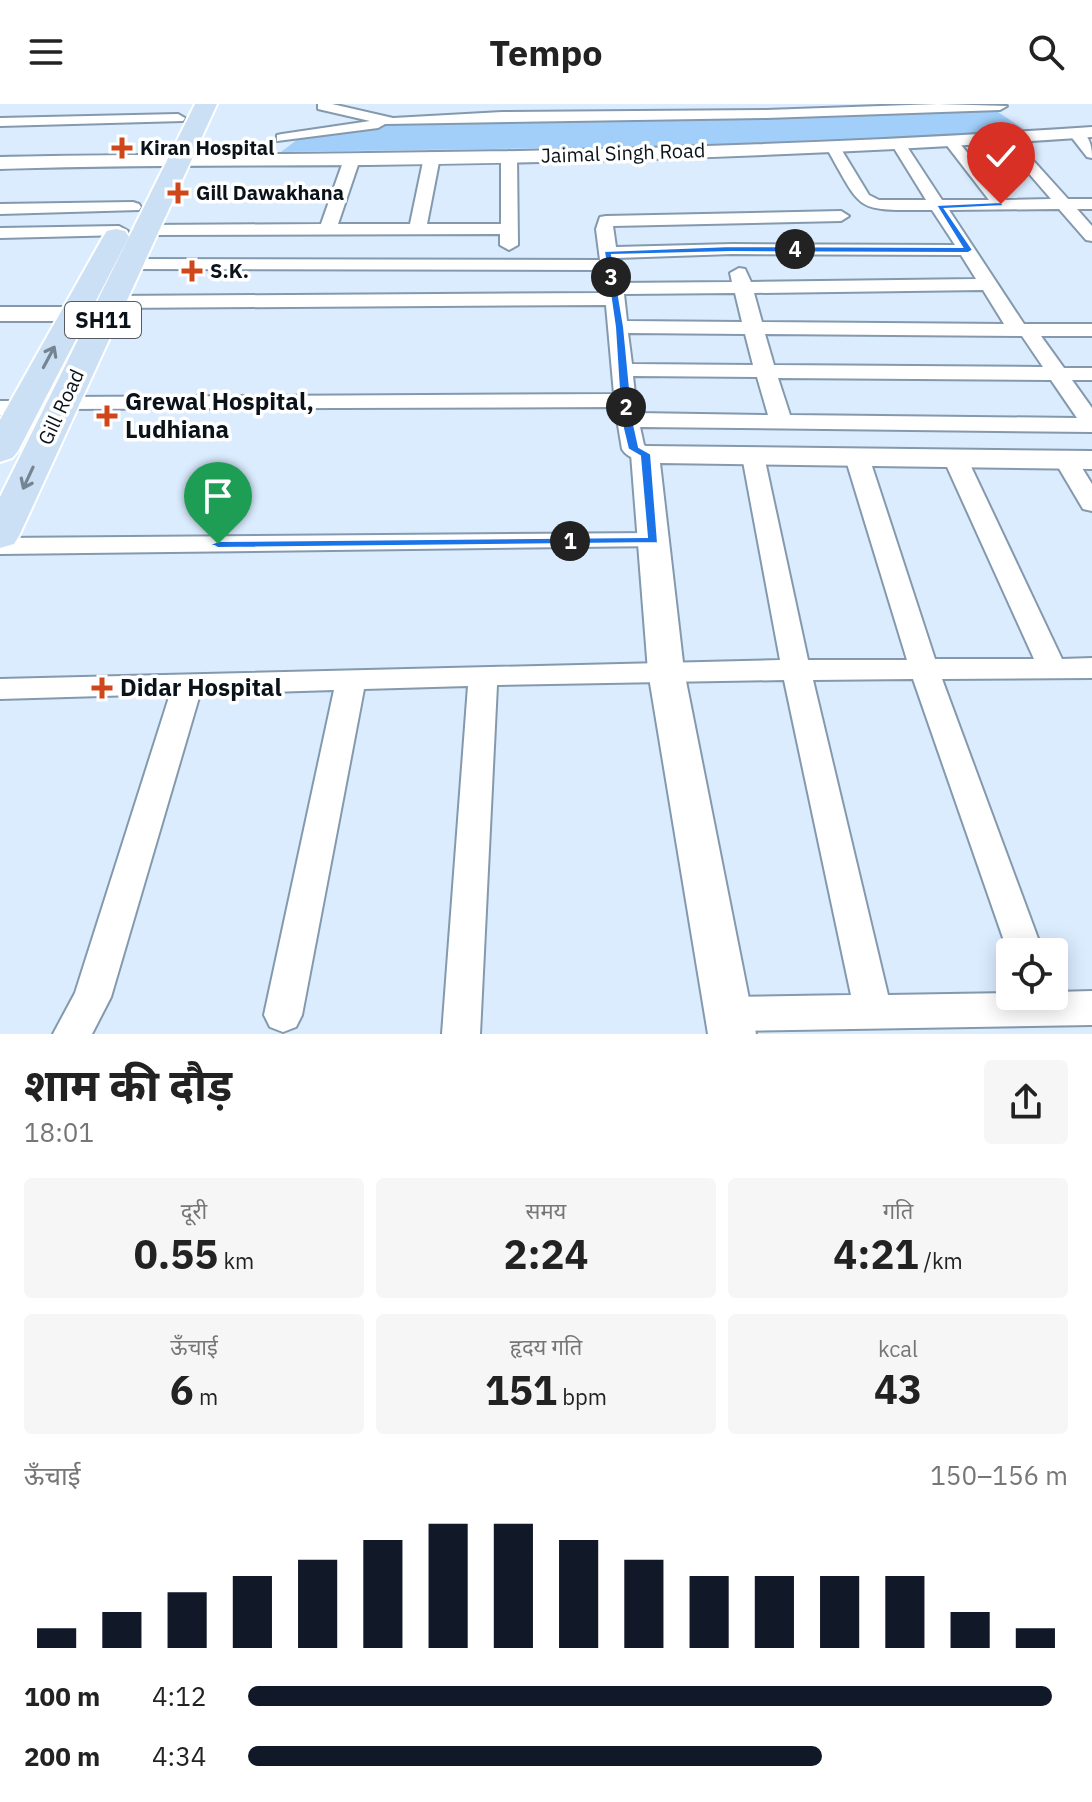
<!DOCTYPE html>
<html lang="hi">
<meta charset="utf-8">
<style>
:root{--surface:#fff;--page:#f6f6f6;--text:#222;--muted:#767676;--accent:#111827}
body{margin:0;font-family:"IBM Plex Sans","Noto Sans Devanagari",sans-serif;background:var(--page);color:var(--text);height:100vh;display:flex;flex-direction:column;font-size:30px;white-space:nowrap}
*{box-sizing:border-box;margin:0}
p{font-size:26px;color:var(--muted)}
.icon{flex:none;width:44px;height:44px;fill:none;stroke:currentColor;stroke-width:2;stroke-linecap:round;stroke-linejoin:round}
.map{position:relative;height:930px;overflow:hidden}
.sheet{display:flex;flex-direction:column;background:var(--surface);flex:1}
.sheet>*{flex:none}
.fabs{position:absolute;left:996px;top:834px;display:grid;gap:16px}
.fabs a{display:grid;place-items:center;width:72px;height:72px;border-radius:8px;background:var(--surface);box-shadow:0 4px 20px #0003;font-size:40px}
.pin{position:absolute;display:grid;place-items:center;width:68px;height:68px;color:#fff;margin:-82px -34px;border-radius:50% 50% 50% 0;rotate:-45deg;box-shadow:0 0 8px #0007}
.pin .icon{rotate:45deg}
.km{position:absolute;width:40px;height:40px;margin:-20px;border-radius:50%;background:#222;color:#fff;font-size:22px;line-height:40px;text-align:center}
.round{display:grid;place-items:center;flex:none;width:84px;height:84px;border-radius:8px;background:var(--page)}
.summary{display:flex;align-items:center;justify-content:space-between;height:136px;padding:0 24px}
h1{font-size:44px;font-weight:700;line-height:60px}
.figures{display:grid;grid-template-columns:repeat(3,1fr);gap:12px;height:136px;padding:8px 24px}
.figures div{display:grid;align-content:center;border-radius:8px;background:var(--page);text-align:center}
.figures b{font-size:40px;font-weight:700}
.figures small{font-size:22px;font-weight:400}
.figures p{font-size:22px}
.chart{height:224px;padding:16px 24px}
.chart p{display:flex;justify-content:space-between}
.chart svg{width:100%;height:144px;margin-top:8px;stroke:var(--accent);stroke-width:6}
ul{padding:0 24px;list-style:none;font-size:26px}
li{display:grid;grid-template-columns:128px 96px 1fr;align-items:center;height:60px}
li i{height:20px;border-radius:10px;background:var(--accent)}
header{display:flex;justify-content:space-between;align-items:center;height:104px;padding:0 24px;background:var(--surface);font-size:36px;font-weight:700}
.map>svg:first-child{display:block}
.green{fill:#a1cffa}
.lines{fill:none;stroke-linecap:round;stroke-linejoin:round}
.minor-casing{stroke:#8499ad;stroke-width:4}
.tertiary-casing{stroke:#8499ad;stroke-width:4}
.primary-casing{stroke:#fff;stroke-width:4}
.minor{fill:#fff;fill-rule:evenodd}
.tertiary{fill:#fff;fill-rule:evenodd}
.primary{fill:#cbe0f5;fill-rule:evenodd}
.oneway{stroke:#758492}
.route{fill:#1a73e8;stroke:#fff;stroke-width:2}
.poi-dot{fill:#ce4619;stroke:#fff;stroke-width:3}
.labels{text-anchor:middle;stroke-width:7;stroke-linejoin:round;paint-order:stroke}
.far-poi-label{font-size:20px;font-weight:bold;fill:#0b131a;stroke:#fff;text-anchor:start}
.far-street-label{font-size:20px;fill:#0b131a;stroke:#fff}
.shield{fill:#fff;stroke:#545a5f;stroke-width:2}
.shield-label{font-size:22px;font-weight:bold;fill:#0b131a}
.poi-label{font-size:24px;font-weight:bold;fill:#0b131a;stroke:#fff;text-anchor:start}
</style>
<header><svg class="icon" aria-label="menu" viewBox="0 0 24 24"><path d="M4 6h16M4 12h16M4 18h16"/></svg>Tempo<svg class="icon" aria-label="search" viewBox="0 0 24 24"><circle cx="10" cy="10" r="6"/><path d="M15 15l6 6"/></svg></header>
<div class="map">
<svg width="1092" height="930" viewBox="0 0 1092 930">
<rect width="100%" height="100%" fill="#daecfe"/>
<path class="green" d="M995,6L1025,26C777,44 529,44 281,48L298,35L396,20Z"/>
<g class="lines">
<g class="minor-casing">
<g id="minor">
<polygon points="318,0 332,0 393,14 502,8 766,6 938,0 1007,2 1000,6 766,14 385,20 378,24 277,37 277,31 282,30 370,17 318,5"/>
<polygon points="178,10 185,14 183,17 0,22 0,14"/>
<path d="M1076,26C1090,29 1092,43 1092,54L1087,53L1069,30Z"/>
<path d="M1007,32L1012,33L1068,95H1092V105H1077L1092,122V137L1086,136L1059,105L949,106L1024,220H1092V232H1041L1064,264H1092V276H1072L1092,304V328L640,323L644,341L656,350L653,355C642,358 628,355 622,345L615,303L63,305L52,299L63,293L614,290L606,201L111,204L102,198L111,192L605,189L607,181L614,179L732,178L730,169L739,164L745,165L751,178L976,175L961,151L732,150L617,154L619,164L610,169L603,166L130,165L121,160L130,155L600,156L596,125L600,113L606,112L841,107L849,112L841,117L613,122L616,143L732,140L955,141L932,106C854,106 864,110 826,43L833,39L838,40L869,91L879,96H926L892,41L899,37L904,38L942,96H989L945,39L952,35L957,36L1006,96L1051,95L1000,36ZM983,186L1004,220L762,218L754,189ZM735,189L742,218L627,217L624,190ZM628,229L745,230L753,261L632,260ZM765,230L1022,232L1043,263L774,261ZM633,272L757,273L768,311L637,309ZM778,274L1051,276L1077,314L790,311Z"/>
<polygon points="509,47 517,52 518,141 509,146 500,141 500,130 147,131 139,126 147,121 321,120 344,55 352,50 360,55 338,120 410,120 424,53 432,48 440,53 427,120 501,120 501,52"/>
<polygon points="133,98 139,100 141,103 139,106 0,110 0,100"/>
<polygon points="119,122 128,127 125,131 0,134 0,124"/>
<polygon points="0,297 22,297 33,304 22,311 0,311"/>
<polygon points="753,345 761,347 764,352 808,556 907,556 845,353 849,348 865,348 869,353 935,555 1034,555 943,354 947,349 963,349 967,354 1062,555 1092,554 1092,574 942,575 1043,848 1010,848 1010,854 913,575 813,576 888,891 1010,889 1010,892 1054,892 1054,888 1092,887 1092,921 730,927 717,922 711,910 717,898 730,893 851,891 784,576 497,581 480,930 442,930 468,582 364,585 302,911 296,923 283,928 270,923 264,911 334,586 200,590 111,893 92,930 53,930 75,889 170,590 0,595 0,575 780,556 742,352 745,347"/>
<polygon points="1066,349 1074,351 1092,380 1092,407 1083,405 1054,356 1058,351"/>
<polygon points="654,429 663,432 667,437 663,442 0,450 0,434"/>
</g>
</g>
<g class="tertiary-casing">
<g id="tertiary">
<path d="M1092,23V33C851,50 610,58 368,61C245,62 123,61 0,65V53C123,50 245,51 368,49C610,47 851,39 1092,23Z"/>
<polygon points="0,203 71,203 79,205 83,210 79,215 71,217 0,217"/>
<polygon points="645,342 1092,347 1092,365 660,359 684,567 756,930 708,930 648,567 631,350 635,344"/>
</g>
</g>
<g class="primary-casing">
<g id="primary">
<polygon points="195,0 217,0 19,432 14,440 0,444 0,393"/>
<polygon points="116,125 125,127 129,133 18,347 12,354 0,358 0,316 103,133 107,127"/>
</g>
</g>
<use href="#minor" class="minor"/>
<use href="#tertiary" class="tertiary"/>
<use href="#primary" class="primary"/>
</g>
<defs><path id="oneway-shaft" d="M-6 0H5M1.5-3L5.5 0L1.5 3" fill="none" stroke-width="1.6" stroke-linecap="round" stroke-linejoin="round" transform="scale(2)"/></defs>
<g class="oneway">
<use href="#oneway-shaft" transform="translate(49 253) rotate(-62)"/>
<use href="#oneway-shaft" transform="translate(28 374) rotate(115)"/>
</g>
<polygon class="route" points="1001,98 1004,102 945,105 973,146 968,149 732,148 612,151 624,223 633,316 639,343 651,350 658,439 218,444 211,440 218,437 647,433 640,352 628,345 621,316 615,223 604,147 732,142 962,143 936,101"/>
<g class="poi-dot">
<path d="M118 32h8v8h8v8h-8v8h-8v-8h-8v-8h8z"/>
<path d="M174 77h8v8h8v8h-8v8h-8v-8h-8v-8h8z"/>
<path d="M188 155h8v8h8v8h-8v8h-8v-8h-8v-8h8z"/>
<path d="M103 300h8v8h8v8h-8v8h-8v-8h-8v-8h8z"/>
<path d="M98 572h8v8h8v8h-8v8h-8v-8h-8v-8h8z"/>
</g>
<g class="labels">
<g class="far-poi-label">
<text x="140" y="51">Kiran Hospital</text>
<text x="196" y="96">Gill Dawakhana</text>
<text x="210" y="174">S.K.</text>
</g>
<g class="far-street-label">
<text transform="translate(623 49) rotate(-2)" y="7">Jaimal Singh Road</text>
<text transform="translate(61 303) rotate(-65)" y="7">Gill Road</text>
</g>
<rect class="shield" x="65" y="198" width="76" height="36" rx="6"/>
<g class="shield-label">
<text x="103" y="224">SH11</text>
</g>
<g class="poi-label">
<text x="125" y="306">Grewal Hospital,<tspan x="125" dy="28">Ludhiana</tspan></text>
<text x="120" y="592">Didar Hospital</text>
</g>
</g>
</svg>
<div class="fabs">
<a><svg class="icon" aria-label="locate" viewBox="0 0 24 24"><circle cx="12" cy="12" r="6"/><path d="M12 2v4M12 18v4M2 12h4M18 12h4"/></svg></a>
</div>
<div class="pin" style="left:218px;top:440px;background:#1e9e55"><svg class="icon" aria-label="arrive" viewBox="0 0 24 24"><path d="M6 21V4h12l-3 4 3 4H6"/></svg></div>
<div class="pin" style="left:1001px;top:100px;background:#d93025"><svg class="icon" aria-label="check" viewBox="0 0 24 24"><path d="M5 12l5 5 9-10"/></svg></div>
<b class="km" style="left:570px;top:437px">1</b>
<b class="km" style="left:626px;top:303px">2</b>
<b class="km" style="left:611px;top:173px">3</b>
<b class="km" style="left:795px;top:145px">4</b>
</div>
<section class="sheet">
<div class="summary"><div><h1>शाम की दौड़</h1><p>18:01</p></div><a class="round"><svg class="icon" aria-label="share" viewBox="0 0 24 24"><path d="M12 15V3M7 8l5-5 5 5M5 13v7h14v-7"/></svg></a></div>
<div class="figures">
<div><p>दूरी</p><b>0.55<small> km</small></b></div>
<div><p>समय</p><b>2:24</b></div>
<div><p>गति</p><b>4:21<small> /km</small></b></div>
</div>
<div class="figures">
<div><p>ऊँचाई</p><b>6<small> m</small></b></div>
<div><p>हृदय गति</p><b>151<small> bpm</small></b></div>
<div><p>kcal</p><b>43</b></div>
</div>
<div class="chart"><p><span>ऊँचाई</span>150–156 m</p>
<svg viewBox="0 0 160 44" preserveAspectRatio="none"><path d="M5 44V38M15 44V33M25 44V27M35 44V22M45 44V17M55 44V11M65 44V6M75 44V6M85 44V11M95 44V17M105 44V22M115 44V22M125 44V22M135 44V22M145 44V33M155 44V38"/></svg>
</div>
<ul>
<li><b>100 m</b>4:12<i style="width:98%"></i></li>
<li><b>200 m</b>4:34<i style="width:70%"></i></li>
</ul>
</section>
